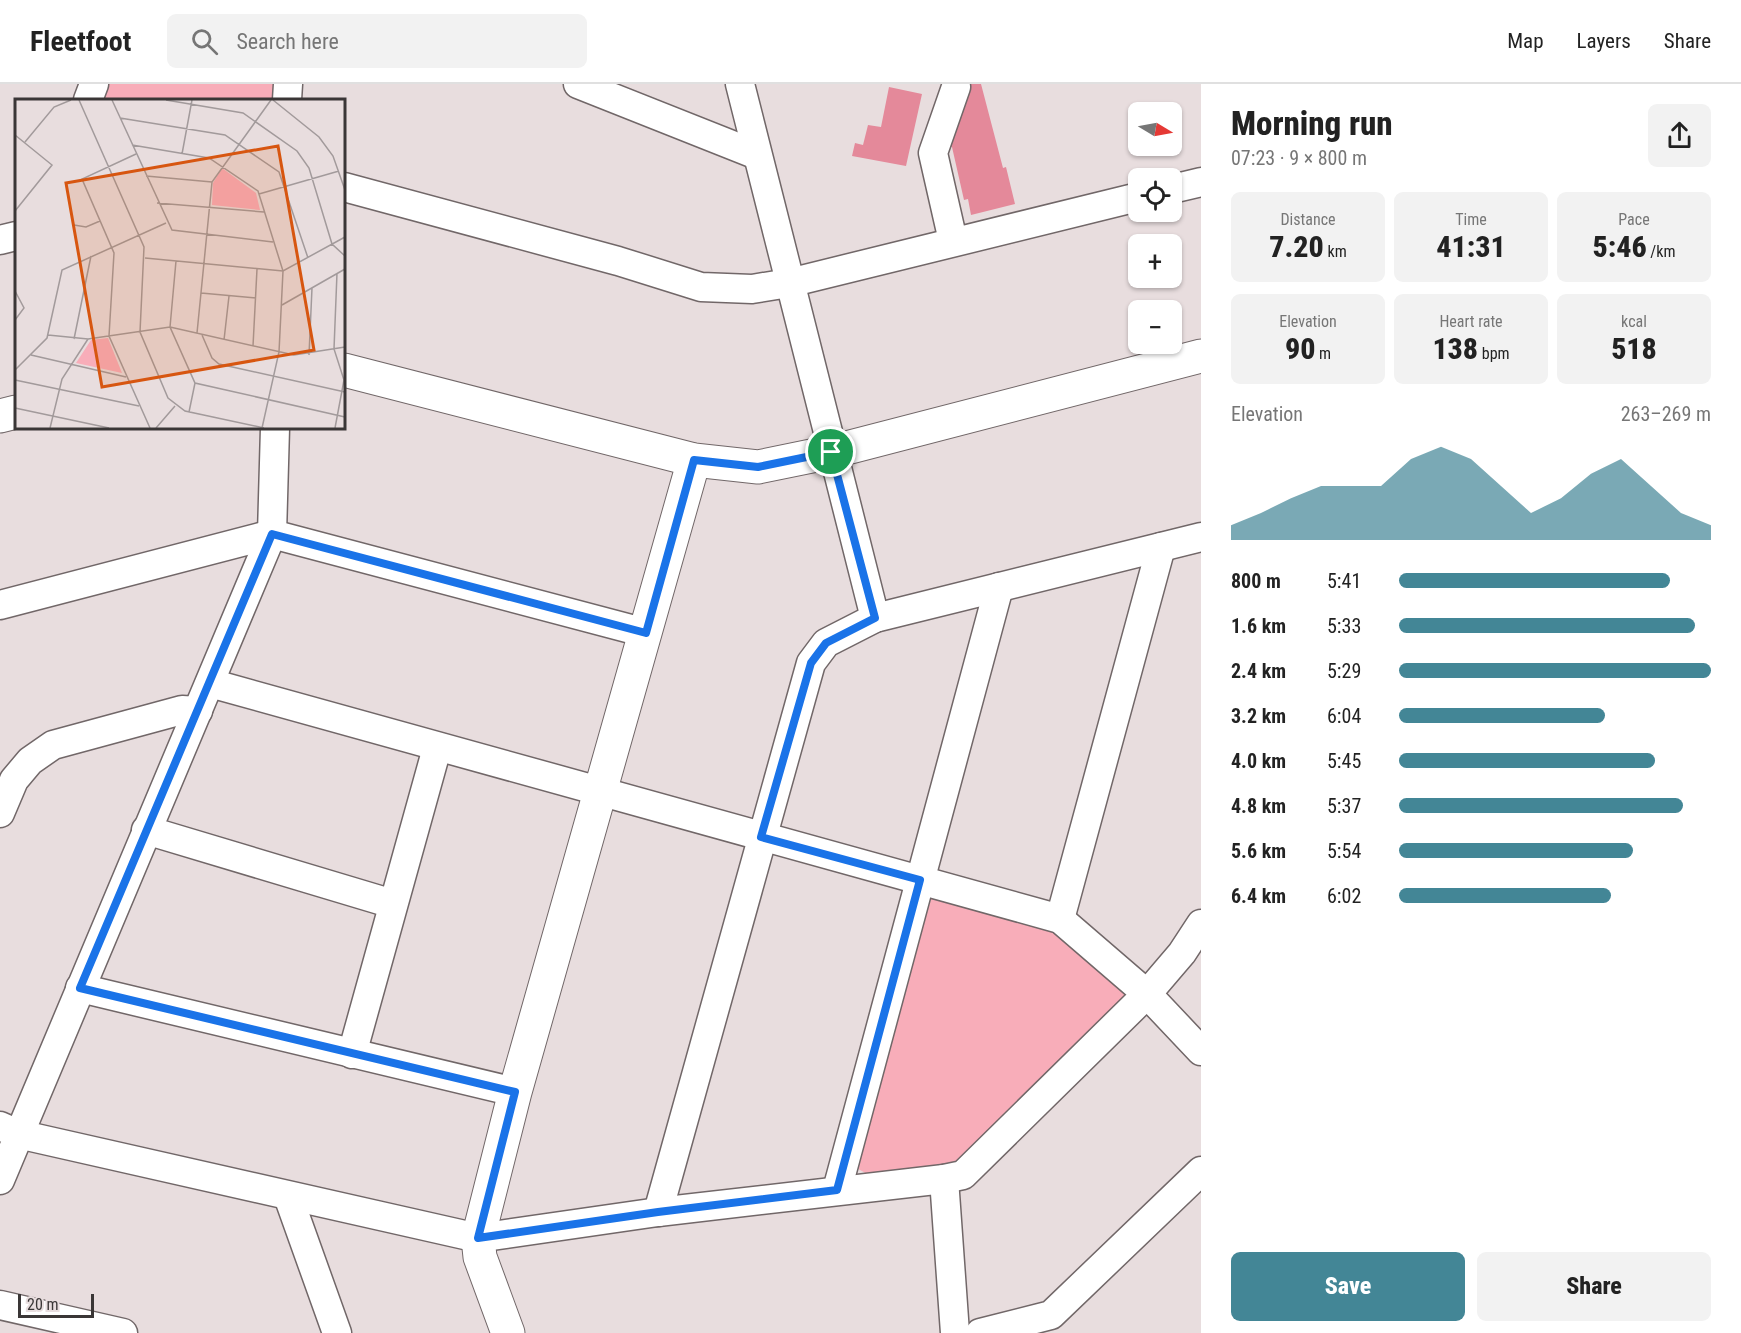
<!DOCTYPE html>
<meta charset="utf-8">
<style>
:root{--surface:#fff;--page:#f2f2f2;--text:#222;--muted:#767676;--line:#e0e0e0;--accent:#438696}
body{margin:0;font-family:"Roboto Condensed",sans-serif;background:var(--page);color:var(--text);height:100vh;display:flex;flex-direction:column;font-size:22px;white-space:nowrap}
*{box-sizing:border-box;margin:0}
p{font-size:20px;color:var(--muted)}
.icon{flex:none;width:33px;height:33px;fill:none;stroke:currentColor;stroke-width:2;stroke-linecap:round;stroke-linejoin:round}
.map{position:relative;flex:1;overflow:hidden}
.details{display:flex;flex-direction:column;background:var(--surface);width:540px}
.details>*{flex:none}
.needle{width:39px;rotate:100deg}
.controls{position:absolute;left:1128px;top:18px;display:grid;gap:12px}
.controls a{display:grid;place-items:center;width:54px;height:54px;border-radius:9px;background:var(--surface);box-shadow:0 2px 4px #0004;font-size:30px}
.scale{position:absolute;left:18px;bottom:15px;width:76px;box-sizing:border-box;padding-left:6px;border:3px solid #3a3636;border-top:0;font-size:16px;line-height:21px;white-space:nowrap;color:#3a3636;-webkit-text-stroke:4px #e8ddde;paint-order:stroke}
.pin{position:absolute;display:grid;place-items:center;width:51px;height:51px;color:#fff;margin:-26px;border:3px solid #fff;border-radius:50%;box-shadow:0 2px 6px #0007}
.round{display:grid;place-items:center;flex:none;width:63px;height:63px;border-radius:9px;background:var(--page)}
.summary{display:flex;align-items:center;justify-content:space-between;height:102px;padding:0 30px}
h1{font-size:33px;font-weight:800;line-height:45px}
.figures{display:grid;grid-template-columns:repeat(3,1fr);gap:9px;height:102px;padding:6px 30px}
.figures div{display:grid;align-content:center;border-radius:9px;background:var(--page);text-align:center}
.figures b{font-size:30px;font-weight:800}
.figures small{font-size:16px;font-weight:400}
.figures p{font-size:16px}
.chart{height:168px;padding:12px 30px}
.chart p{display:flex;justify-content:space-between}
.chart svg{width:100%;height:108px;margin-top:6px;fill:var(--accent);opacity:.7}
.cta{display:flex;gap:12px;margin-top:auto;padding:12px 30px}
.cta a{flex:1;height:69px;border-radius:9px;background:var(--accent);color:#fff;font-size:24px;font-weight:800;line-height:69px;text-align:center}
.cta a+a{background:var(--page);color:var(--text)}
ul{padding:0 30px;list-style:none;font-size:20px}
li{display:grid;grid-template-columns:96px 72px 1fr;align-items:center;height:45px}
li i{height:15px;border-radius:8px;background:var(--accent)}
header{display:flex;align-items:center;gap:36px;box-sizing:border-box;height:84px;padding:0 30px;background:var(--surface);border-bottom:2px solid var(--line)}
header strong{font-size:28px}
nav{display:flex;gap:33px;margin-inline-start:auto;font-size:21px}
.search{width:420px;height:54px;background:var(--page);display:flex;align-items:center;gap:15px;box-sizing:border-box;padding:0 21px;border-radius:9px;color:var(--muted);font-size:22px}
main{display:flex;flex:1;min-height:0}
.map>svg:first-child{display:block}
.green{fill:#f8adb9}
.building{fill:#e4899a}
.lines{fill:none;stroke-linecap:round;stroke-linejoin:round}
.street-casing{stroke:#716768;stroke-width:31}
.secondary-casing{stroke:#716768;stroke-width:35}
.street{stroke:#fff;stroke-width:28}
.secondary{stroke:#fff;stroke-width:33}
.route-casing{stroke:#fff;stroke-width:12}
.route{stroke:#1a73e8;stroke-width:8}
.inset-road{fill:none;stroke:#a29a9b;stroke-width:1.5}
.view{fill:#d75610;fill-opacity:0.15;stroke:#d75610;stroke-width:3}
.inset-edge{fill:none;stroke:#3a3636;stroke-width:3}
</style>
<header>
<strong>Fleetfoot</strong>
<div class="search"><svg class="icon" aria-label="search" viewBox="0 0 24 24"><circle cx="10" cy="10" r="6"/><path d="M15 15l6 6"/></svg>Search here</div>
<nav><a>Map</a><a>Layers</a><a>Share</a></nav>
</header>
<main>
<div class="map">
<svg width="1201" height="1249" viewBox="0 0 1201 1249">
<rect width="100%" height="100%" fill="#e8ddde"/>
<g class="green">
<polygon points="109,0 276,0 276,16 102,16"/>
<polygon points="942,812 1056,843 1128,910 956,1080 869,1091 851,1081 931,815"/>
</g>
<g class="building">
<polygon points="967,0 981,0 1003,84 1006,83 1015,120 971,131 968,115 964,116 952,63 948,63"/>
<polygon points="889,3 922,10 906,82 852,72 855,59 863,61 868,41 881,43"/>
</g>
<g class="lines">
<g class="street-casing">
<g id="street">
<polyline points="578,0 757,71"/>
<polyline points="740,0 875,534"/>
<polyline points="88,16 94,0"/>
<polyline points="287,16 288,0"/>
<polyline points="344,103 618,177 701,203 752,205 789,199 1138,113"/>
<polyline points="1172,105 1201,98"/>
<polyline points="0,156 16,152"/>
<polyline points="953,157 933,69 956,3"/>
<polyline points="0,521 272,450 646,549"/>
<polyline points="210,599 1060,835 1147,910 1201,967"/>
<polyline points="0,729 14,696 30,677 53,661 182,626 198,627"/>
<polyline points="146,746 393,820"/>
<polyline points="1060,835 1161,463"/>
<polyline points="80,904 515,1008"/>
<polyline points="352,970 437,664"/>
<polyline points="0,1042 18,1050 478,1154 658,1128 944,1095 963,1091 1147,910 1182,869 1201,840"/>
<polyline points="944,1095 955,1249"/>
<polyline points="0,1096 272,450 275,344"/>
<polyline points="837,1106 999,503"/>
<polyline points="288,1112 337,1249"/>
<polyline points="658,1128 811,579 826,559 875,534 1201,453"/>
<polyline points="0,1221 123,1249"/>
<polyline points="980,1249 1051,1231 1201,1087"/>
</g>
</g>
<g class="secondary-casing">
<g id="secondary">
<polyline points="344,286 694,376 758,383 831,368 1201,272"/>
<polyline points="0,332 16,328"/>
<polyline points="508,1249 480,1173 478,1154 515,1008 694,376"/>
</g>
</g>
<use href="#street" class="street"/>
<use href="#secondary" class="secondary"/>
</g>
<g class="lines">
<g class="route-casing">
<polygon id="route" points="831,368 875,534 826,559 811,579 761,753 920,796 837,1106 658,1128 478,1154 515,1008 80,904 272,450 646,549 694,376 758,383"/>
</g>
<use href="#route" class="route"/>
</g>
<g transform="translate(15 15)">
<rect width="330" height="330" fill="#e8ddde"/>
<path d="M207,69L241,94L245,111L197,106L198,84ZM93,239L107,274L61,264L76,241Z" fill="#f8adb9"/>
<path class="inset-road" d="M64,1L129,148L125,233L153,299L170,312L249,329M97,1L157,131L258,143M151,1L228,14L282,52L294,69L317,145L330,157M258,1L304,38L318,57L330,91M105,19L210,36L264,73L293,159M0,36L37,66L0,112M10,43L39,8L56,1M117,46L194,59L243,92L268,172L264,253L247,329M121,55L67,80L99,154L94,237L135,329M167,55L177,1M131,77L197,83M244,95L324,72M142,104L249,113M59,126L71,128L85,122M130,159L268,172L330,138M161,162L155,228L180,284L330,318M0,192L9,209L0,221M186,194L241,199M267,206L330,170M182,234L197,83L256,1M33,236L73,240L155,228L279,256L330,248M187,236L197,259L204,265L330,293M59,240L76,157M209,241L214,197M238,247L242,170M16,256L111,278M294,256L297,189M0,271L32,239L47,171L151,124M0,281L124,307M0,309L94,329M174,313L180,284M35,329L47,280L73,240M141,329L160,307M320,329L329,281L319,250L322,174"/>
<path class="view" d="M263,47L299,251L87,288L51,84Z"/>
<rect width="330" height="330" class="inset-edge"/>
</g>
</svg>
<div class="controls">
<a><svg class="needle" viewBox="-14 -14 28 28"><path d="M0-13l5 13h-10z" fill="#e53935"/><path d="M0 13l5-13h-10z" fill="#767676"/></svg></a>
<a><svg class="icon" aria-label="locate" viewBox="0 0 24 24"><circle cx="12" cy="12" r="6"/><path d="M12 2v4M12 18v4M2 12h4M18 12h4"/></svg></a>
<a>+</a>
<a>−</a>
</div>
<div class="scale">20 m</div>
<div class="pin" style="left:831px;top:368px;background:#1e9e55"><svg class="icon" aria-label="arrive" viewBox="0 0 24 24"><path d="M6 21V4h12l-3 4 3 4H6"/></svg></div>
</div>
<section class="details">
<div class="summary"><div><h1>Morning run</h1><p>07:23 · 9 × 800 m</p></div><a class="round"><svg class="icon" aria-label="share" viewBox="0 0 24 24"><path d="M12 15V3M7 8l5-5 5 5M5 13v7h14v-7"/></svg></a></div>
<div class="figures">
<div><p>Distance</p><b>7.20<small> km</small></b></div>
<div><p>Time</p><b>41:31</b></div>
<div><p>Pace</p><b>5:46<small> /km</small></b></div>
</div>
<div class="figures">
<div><p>Elevation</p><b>90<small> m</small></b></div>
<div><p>Heart rate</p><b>138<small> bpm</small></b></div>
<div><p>kcal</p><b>518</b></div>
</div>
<div class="chart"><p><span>Elevation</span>263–269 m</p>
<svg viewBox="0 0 160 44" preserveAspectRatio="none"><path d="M0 44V38L10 33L20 27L30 22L40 22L50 22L60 11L70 6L80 11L90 22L100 33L110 27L120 17L130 11L140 22L150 33L160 38V44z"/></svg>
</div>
<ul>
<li><b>800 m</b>5:41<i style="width:87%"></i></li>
<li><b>1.6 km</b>5:33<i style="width:95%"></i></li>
<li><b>2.4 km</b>5:29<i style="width:100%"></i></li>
<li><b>3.2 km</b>6:04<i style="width:66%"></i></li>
<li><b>4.0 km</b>5:45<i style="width:82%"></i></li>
<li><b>4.8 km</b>5:37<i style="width:91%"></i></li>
<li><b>5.6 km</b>5:54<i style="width:75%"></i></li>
<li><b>6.4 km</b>6:02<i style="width:68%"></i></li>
</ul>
<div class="cta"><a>Save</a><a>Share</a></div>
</section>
</main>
